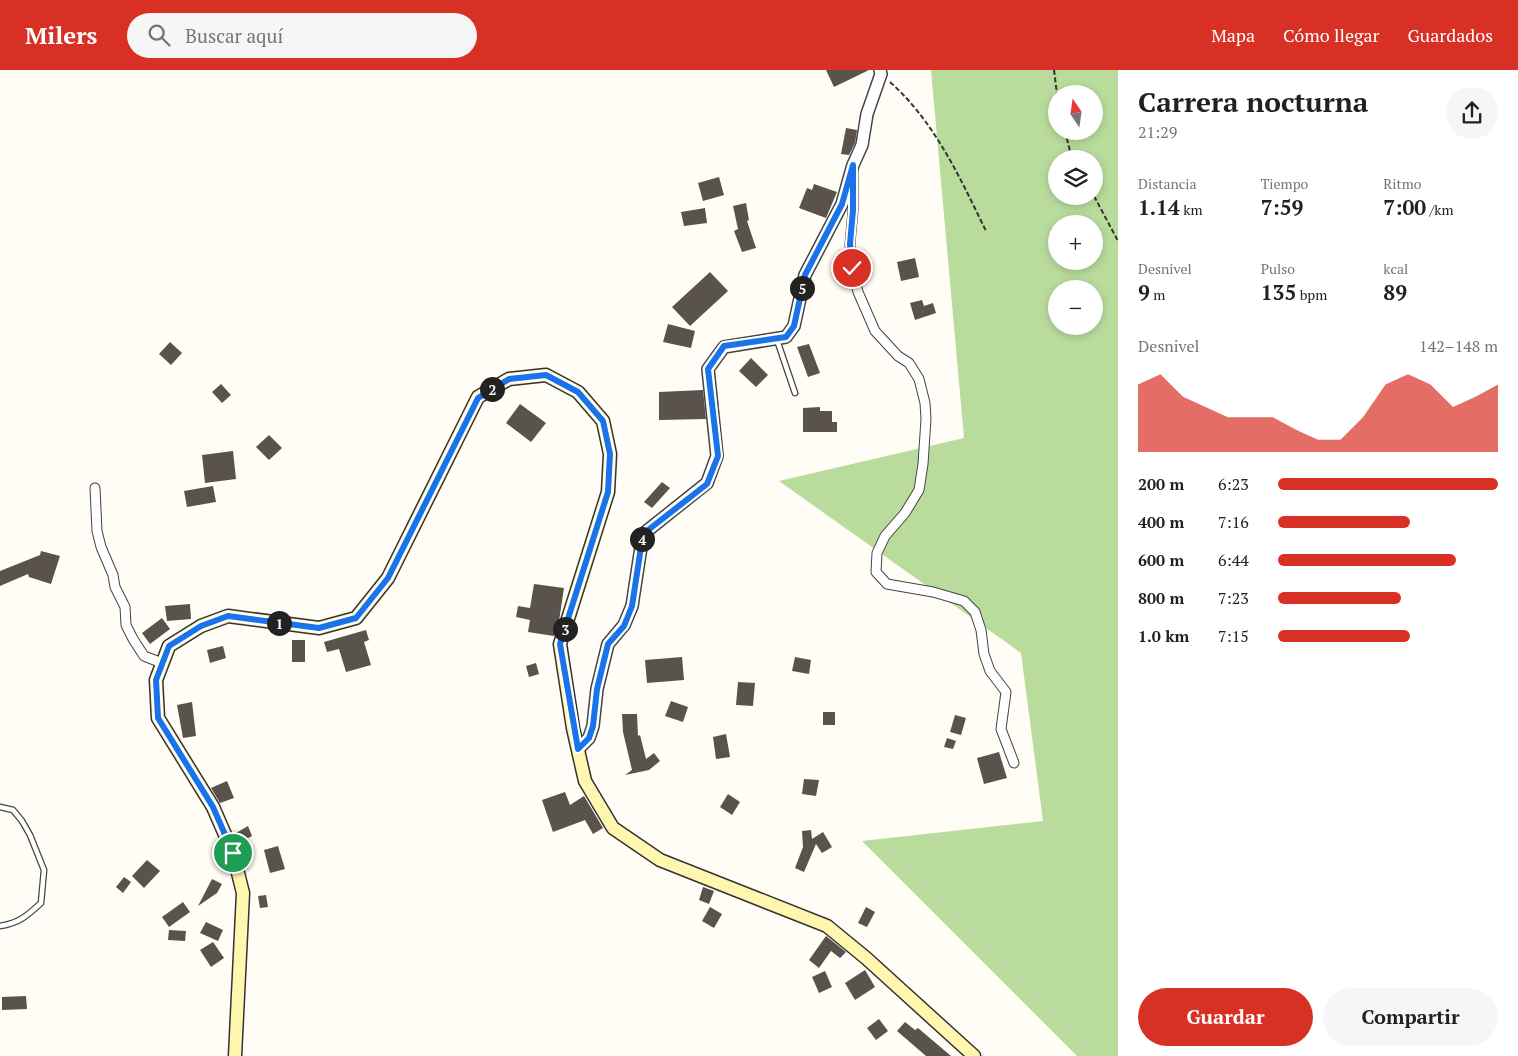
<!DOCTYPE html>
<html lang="es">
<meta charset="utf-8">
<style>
:root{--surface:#fff;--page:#f6f6f6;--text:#202124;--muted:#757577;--accent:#d93025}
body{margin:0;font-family:"PT Serif",serif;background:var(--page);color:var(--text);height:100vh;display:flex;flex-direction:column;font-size:19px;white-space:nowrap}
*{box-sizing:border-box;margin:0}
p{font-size:16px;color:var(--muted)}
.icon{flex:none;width:28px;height:28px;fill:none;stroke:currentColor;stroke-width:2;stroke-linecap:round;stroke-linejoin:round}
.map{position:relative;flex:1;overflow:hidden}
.side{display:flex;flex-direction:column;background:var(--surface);width:400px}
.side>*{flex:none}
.needle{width:32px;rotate:347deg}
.buttons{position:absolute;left:1048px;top:15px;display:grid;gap:10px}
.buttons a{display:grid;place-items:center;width:55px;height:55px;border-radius:50%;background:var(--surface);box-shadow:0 2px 8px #0003;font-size:25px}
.pin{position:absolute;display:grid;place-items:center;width:42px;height:42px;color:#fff;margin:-21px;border:2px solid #fff;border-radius:50%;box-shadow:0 1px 5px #0007}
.km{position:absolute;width:25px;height:25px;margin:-12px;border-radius:50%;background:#222;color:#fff;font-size:14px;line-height:25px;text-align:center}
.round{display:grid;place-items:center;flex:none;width:52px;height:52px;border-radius:26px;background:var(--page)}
.headline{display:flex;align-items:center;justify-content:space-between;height:85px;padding:0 20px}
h1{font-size:28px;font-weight:600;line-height:38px}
.figures{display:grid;grid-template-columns:repeat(3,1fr);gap:8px;height:85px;padding:5px 20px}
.figures div{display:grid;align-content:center}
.figures b{font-size:21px;font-weight:600}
.figures small{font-size:14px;font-weight:400}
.figures p{font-size:14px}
.chart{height:140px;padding:10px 20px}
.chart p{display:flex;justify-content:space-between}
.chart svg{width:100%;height:90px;margin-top:5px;fill:var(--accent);opacity:.7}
.action{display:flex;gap:10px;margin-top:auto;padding:10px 20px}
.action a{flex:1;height:58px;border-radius:30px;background:var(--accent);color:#fff;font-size:20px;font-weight:600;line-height:58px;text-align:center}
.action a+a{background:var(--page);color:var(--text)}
ul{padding:0 20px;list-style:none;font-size:16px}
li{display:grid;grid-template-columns:80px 60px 1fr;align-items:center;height:38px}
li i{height:12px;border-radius:6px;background:var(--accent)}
header{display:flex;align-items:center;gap:30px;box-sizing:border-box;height:70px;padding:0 25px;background:var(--accent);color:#fff}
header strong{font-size:24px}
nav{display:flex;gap:28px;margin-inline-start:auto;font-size:18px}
.search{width:350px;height:45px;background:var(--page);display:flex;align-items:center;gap:12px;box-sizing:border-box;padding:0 18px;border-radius:28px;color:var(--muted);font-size:19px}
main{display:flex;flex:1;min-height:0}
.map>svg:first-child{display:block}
.forest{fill:#b9dc9c;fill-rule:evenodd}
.building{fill:#5a524d}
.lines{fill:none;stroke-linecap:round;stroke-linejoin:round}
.service-casing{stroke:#444;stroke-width:7}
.minor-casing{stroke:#444;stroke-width:11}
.tertiary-casing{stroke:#444;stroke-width:14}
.secondary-casing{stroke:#333;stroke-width:15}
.path{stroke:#333;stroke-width:2;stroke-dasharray:5 2.5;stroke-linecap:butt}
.service{stroke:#fff;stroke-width:4.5}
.minor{stroke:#fff;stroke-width:9}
.tertiary{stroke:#fff;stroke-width:11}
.secondary{stroke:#fff6b0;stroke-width:12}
.route-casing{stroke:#fff;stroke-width:10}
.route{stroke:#1a73e8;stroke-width:6}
</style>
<header>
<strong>Milers</strong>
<div class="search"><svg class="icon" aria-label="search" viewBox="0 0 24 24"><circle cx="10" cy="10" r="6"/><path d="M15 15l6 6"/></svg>Buscar aquí</div>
<nav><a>Mapa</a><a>Cómo llegar</a><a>Guardados</a></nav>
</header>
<main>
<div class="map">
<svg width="1118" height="986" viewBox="0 0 1118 986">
<rect width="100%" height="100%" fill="#fffdf5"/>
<path class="forest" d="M931,0H1118V986H1077L862,771L1043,751L1021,583L779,411L964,368ZM1056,24H1094V61H1056ZM1056,89H1094V126H1056ZM1056,154H1094V191H1056ZM1056,219H1094V256H1056Z"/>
<g class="building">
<polygon points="826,0 869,0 834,17"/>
<polygon points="846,58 857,60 855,73 849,85 841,84"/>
<polygon points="719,107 724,125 703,131 698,113"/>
<polygon points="814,114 837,122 826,148 799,138 807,118 812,120"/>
<polygon points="746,133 749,150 747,151 756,178 742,182 734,161 738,159 733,136"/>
<polygon points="705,138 707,153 684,156 681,142"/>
<polygon points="915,188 919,207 901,211 897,192"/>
<polygon points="710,202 728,221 690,256 672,237"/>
<polygon points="922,230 924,236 933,233 936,243 915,250 910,233"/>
<polygon points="668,254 695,261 691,278 663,272"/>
<polygon points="170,272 182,283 171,295 159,284"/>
<polygon points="809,274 820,303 808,307 797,277"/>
<polygon points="751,288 768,305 756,317 739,301"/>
<polygon points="221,314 231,325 222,333 212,322"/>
<polygon points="703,320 706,349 659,350 659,322"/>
<polygon points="520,334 546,353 531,372 506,353"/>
<polygon points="820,337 820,341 832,341 832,352 837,352 837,362 803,362 803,338"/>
<polygon points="269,365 282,378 269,390 256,377"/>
<polygon points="233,381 236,409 205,413 202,385"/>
<polygon points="662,412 670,418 652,438 644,432"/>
<polygon points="213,416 216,432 187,437 184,421"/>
<polygon points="41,481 60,486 51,514 29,507 28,504 0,516 0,501 40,485"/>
<polygon points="534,514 564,518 559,551 554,566 528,562 530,550 516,547 518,536 530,538"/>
<polygon points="190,534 191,549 167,551 165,536"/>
<polygon points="162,548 170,559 150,574 142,563"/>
<polygon points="366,560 369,570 364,572 371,595 346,602 339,579 327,582 324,572"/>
<rect x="292" y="570" width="13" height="22"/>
<polygon points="223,576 226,588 210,593 207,580"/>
<polygon points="682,587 684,610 647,613 645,590"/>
<polygon points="795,587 811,590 809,604 792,601"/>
<polygon points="536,593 539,604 529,607 526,596"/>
<polygon points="738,612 755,613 753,636 736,635"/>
<polygon points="671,631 688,637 683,652 665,646"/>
<polygon points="192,632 196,666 183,668 177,635"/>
<rect x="823" y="642" width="12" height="13"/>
<polygon points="622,644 637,644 638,666 640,665 646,689 654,683 660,691 649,700 625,705 632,700 623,662"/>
<polygon points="955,645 966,648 961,665 950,662"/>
<polygon points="726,664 730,687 716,689 713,667"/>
<polygon points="947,668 956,671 953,679 944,677"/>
<polygon points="999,682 1007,708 984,714 977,688"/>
<polygon points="804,709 819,710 816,726 802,724"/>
<polygon points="227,711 234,728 220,733 211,718"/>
<polygon points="565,722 570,735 584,726 603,758 593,764 585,750 553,762 542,730"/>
<polygon points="728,724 740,732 732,745 720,737"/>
<polygon points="248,756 252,766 241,772 236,763"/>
<polygon points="811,760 812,769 823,762 832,777 822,783 816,774 804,802 795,798 803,777 802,761"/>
<polygon points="278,776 285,799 270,803 264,780"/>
<polygon points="147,790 160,801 144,818 132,806"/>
<polygon points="124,807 131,812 123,823 116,817"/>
<polygon points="212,809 222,814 217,823 198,836"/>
<polygon points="703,817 714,821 709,834 699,830"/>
<polygon points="266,825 268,837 260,838 258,826"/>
<polygon points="183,832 190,842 169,857 162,847"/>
<polygon points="710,837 722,844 714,858 702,851"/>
<polygon points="866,837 875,842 867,857 858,853"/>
<polygon points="206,852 223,860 218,871 200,863"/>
<polygon points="169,860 186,861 185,871 168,870"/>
<polygon points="826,866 846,882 840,888 831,881 819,898 809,890"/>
<polygon points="213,872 224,888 211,897 200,880"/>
<polygon points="865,900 875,917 855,930 845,913"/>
<polygon points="825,901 832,917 819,923 812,907"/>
<polygon points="26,926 27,939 2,940 2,927"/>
<polygon points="879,949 888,961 876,970 867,958"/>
<polygon points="905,952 915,960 918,958 951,986 926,986 897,961"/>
</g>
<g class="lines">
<g class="service-casing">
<g id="service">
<polyline points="777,270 795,323"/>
<path d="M0,737L13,740L22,751L30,765L44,800L41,833C27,846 19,853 0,856"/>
</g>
</g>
<g class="minor-casing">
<g id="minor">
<polyline points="853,103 853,140 850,174 852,198 858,222 875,261 898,286 909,293 919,309 925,333 926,349 923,394 919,420 905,443 885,466 877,483 876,502 887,514 933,522 964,531 975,542 981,560 984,584 990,601 1006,622 1001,659 1014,693"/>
<polyline points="95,418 97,461 101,477 113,505 115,517 125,537 126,555 133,569 144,586 162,593"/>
</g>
</g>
<g class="tertiary-casing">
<polyline id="tertiary" points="578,679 589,668 593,656 597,619 608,574 624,555 632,536 643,464 707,413 717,386 708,299 724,277 786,267 794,256 805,205 842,134 853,95 862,75 867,44 881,4 880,0"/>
</g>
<g class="secondary-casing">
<polyline id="secondary" points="235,986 243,823 233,783 213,737 158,648 156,610 169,576 201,556 228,546 319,558 356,548 388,508 478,327 509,309 546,305 578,322 603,351 610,384 608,422 560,574 573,658 585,711 613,758 660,790 827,856 866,888 974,986"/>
</g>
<g class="path">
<polyline points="1054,0 1057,24"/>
<path d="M890,12C935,52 960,108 986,161"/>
<polyline points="1065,61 1070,81 1074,89"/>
<polyline points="1094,126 1118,171"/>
</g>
<use href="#service" class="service"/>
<use href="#minor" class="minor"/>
<use href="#tertiary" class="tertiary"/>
<use href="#secondary" class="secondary"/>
</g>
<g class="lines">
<g class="route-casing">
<polyline id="route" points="233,783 213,737 158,648 156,610 169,576 201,556 228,546 319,558 356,548 388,508 478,328 509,309 546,305 578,322 603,351 610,384 608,422 560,574 578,679 589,668 593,656 597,619 608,574 624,556 632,536 643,464 707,414 718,386 708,299 724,276 786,267 794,256 805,205 842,134 853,95 853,140 850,174 852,198"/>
</g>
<use href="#route" class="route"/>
</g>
</svg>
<div class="buttons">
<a><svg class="needle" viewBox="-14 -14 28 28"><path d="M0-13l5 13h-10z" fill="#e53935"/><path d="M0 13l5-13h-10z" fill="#757577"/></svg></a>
<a><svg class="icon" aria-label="layers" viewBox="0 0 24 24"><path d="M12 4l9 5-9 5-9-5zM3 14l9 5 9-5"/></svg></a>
<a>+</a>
<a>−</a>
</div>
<div class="pin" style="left:233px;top:783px;background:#1e9e55"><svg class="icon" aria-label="arrive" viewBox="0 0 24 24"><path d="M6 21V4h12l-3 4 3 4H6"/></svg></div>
<div class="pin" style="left:852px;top:198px;background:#d93025"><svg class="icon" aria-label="check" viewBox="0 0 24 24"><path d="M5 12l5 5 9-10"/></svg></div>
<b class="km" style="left:279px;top:553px">1</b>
<b class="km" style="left:492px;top:319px">2</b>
<b class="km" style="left:565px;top:559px">3</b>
<b class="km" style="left:642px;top:469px">4</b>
<b class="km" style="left:802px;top:218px">5</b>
</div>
<section class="side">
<div class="headline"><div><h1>Carrera nocturna</h1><p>21:29</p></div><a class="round"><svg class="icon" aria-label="share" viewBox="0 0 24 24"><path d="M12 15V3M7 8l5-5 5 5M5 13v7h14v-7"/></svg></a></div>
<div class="figures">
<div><p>Distancia</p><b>1.14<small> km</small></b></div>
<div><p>Tiempo</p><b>7:59</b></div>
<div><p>Ritmo</p><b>7:00<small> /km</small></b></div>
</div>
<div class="figures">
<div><p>Desnivel</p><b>9<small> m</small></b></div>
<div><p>Pulso</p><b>135<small> bpm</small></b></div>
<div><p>kcal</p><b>89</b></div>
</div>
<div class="chart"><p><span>Desnivel</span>142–148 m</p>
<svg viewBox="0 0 160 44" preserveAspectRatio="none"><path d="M0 44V11L10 6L20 17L30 22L40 27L50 27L60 27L70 33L80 38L90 38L100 27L110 11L120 6L130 11L140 22L150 17L160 11V44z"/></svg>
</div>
<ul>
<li><b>200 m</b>6:23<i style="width:100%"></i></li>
<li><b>400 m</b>7:16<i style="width:60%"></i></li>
<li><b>600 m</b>6:44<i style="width:81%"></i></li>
<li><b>800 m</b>7:23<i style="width:56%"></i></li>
<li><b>1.0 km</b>7:15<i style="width:60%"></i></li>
</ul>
<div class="action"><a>Guardar</a><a>Compartir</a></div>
</section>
</main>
